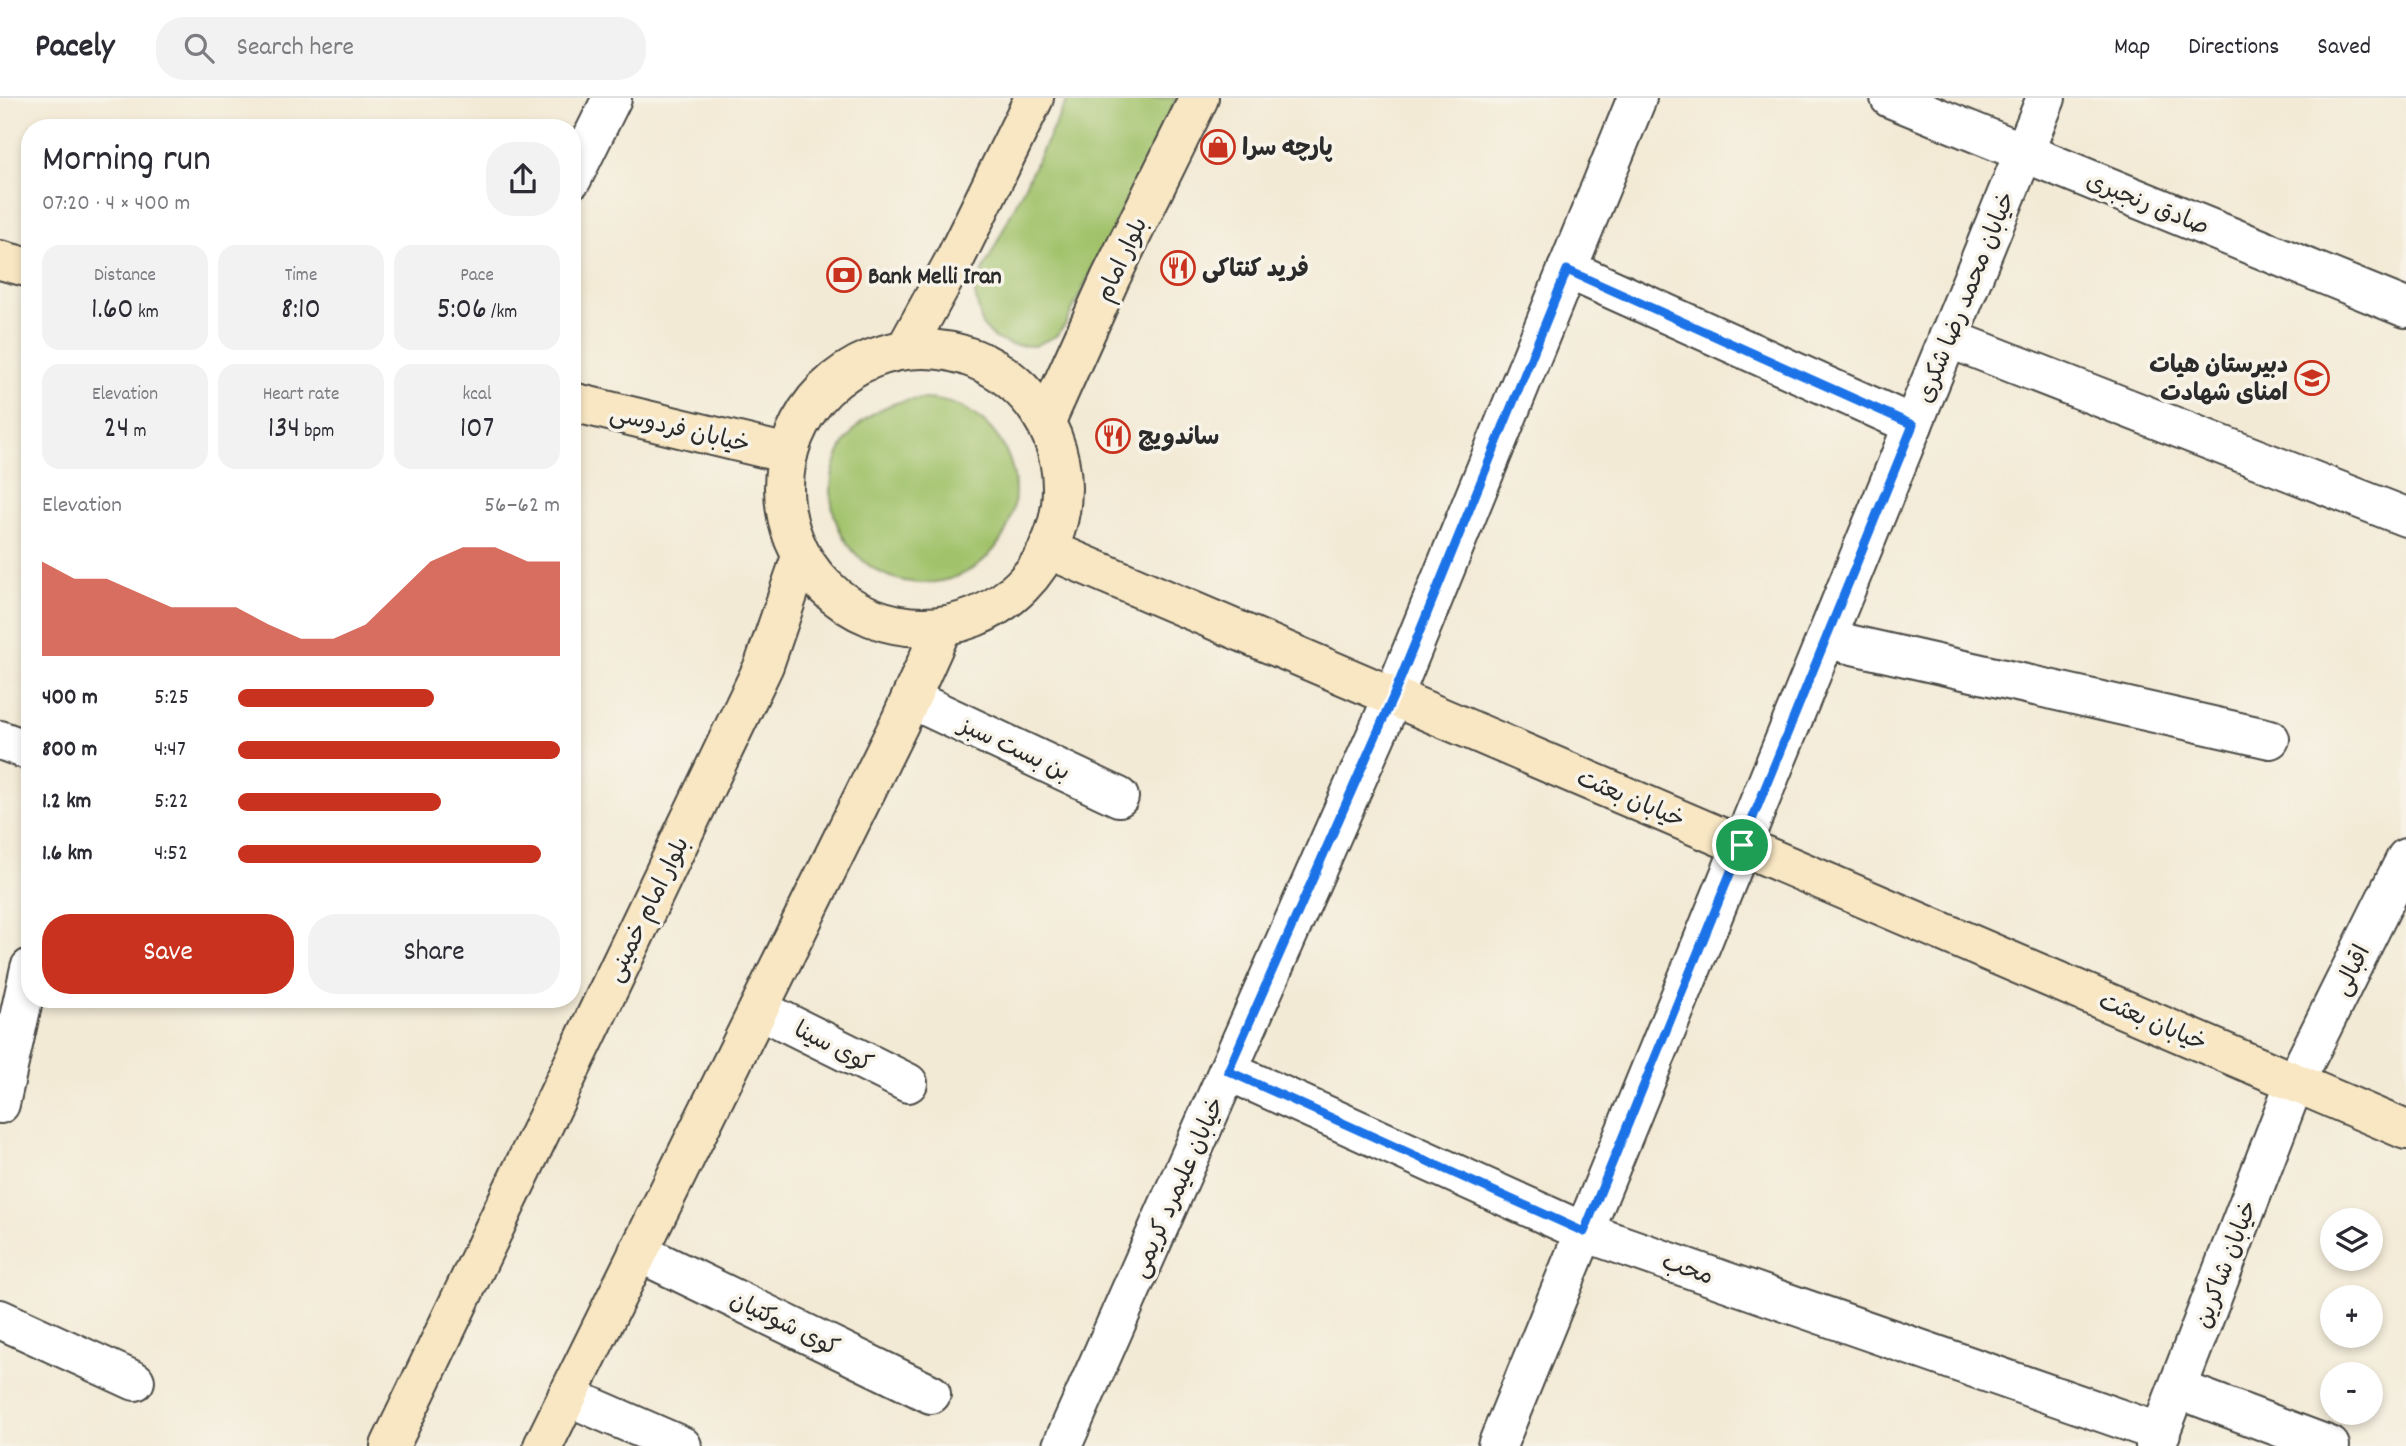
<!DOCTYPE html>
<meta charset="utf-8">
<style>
:root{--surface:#fff;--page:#f2f2f3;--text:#2b2b33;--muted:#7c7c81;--line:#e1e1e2;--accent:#c8321e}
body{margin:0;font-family:Dekko,"Playpen Sans Arabic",sans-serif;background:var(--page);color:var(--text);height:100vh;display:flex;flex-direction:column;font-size:26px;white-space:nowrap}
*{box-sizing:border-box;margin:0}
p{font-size:23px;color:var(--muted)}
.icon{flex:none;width:38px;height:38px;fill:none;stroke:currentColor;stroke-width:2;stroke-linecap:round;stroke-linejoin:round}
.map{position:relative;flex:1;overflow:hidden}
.panel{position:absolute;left:21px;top:21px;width:560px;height:889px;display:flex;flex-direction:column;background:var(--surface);border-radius:28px;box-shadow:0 4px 10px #0003}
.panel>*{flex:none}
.fabs{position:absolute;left:2320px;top:1110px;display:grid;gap:14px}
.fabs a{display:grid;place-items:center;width:63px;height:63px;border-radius:50%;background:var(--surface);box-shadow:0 4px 10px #0003;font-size:35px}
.pin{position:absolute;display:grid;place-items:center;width:60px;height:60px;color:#fff;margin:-30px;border:4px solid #fff;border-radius:50%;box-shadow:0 2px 7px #0007}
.round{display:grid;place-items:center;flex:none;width:74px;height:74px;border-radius:28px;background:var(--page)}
.headline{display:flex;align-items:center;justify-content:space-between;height:119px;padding:0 21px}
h1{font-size:38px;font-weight:600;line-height:52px}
.figures{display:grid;grid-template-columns:repeat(3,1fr);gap:10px;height:119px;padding:7px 21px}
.figures div{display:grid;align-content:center;border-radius:18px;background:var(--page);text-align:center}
.figures b{font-size:30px;font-weight:600}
.figures small{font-size:19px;font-weight:400}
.figures p{font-size:19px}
.chart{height:196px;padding:14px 21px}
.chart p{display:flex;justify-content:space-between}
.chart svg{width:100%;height:126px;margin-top:7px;fill:var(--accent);opacity:.7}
.button{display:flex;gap:14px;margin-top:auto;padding:14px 21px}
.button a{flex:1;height:80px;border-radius:28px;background:var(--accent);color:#fff;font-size:28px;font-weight:600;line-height:80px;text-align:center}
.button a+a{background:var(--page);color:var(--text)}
ul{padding:0 21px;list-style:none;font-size:23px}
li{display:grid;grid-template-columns:112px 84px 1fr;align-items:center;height:52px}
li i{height:18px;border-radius:9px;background:var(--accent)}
header{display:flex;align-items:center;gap:42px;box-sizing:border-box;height:98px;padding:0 35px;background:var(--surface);border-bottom:2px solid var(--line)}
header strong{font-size:33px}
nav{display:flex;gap:38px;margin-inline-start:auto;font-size:24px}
.search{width:490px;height:63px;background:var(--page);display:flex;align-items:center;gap:18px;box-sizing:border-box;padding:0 24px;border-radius:28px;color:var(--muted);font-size:26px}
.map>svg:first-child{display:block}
.green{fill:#a1c26b;stroke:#66764b;stroke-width:2}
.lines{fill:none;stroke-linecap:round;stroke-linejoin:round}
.street-casing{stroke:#494844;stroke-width:42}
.secondary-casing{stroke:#494844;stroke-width:42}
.street{stroke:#fff;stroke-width:38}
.secondary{stroke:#f9e7c3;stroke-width:38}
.route-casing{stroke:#fff;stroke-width:14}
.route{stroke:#1a73e8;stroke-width:9}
.labels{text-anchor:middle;stroke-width:7;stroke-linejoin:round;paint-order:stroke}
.poi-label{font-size:24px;font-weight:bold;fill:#2b2b2b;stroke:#f7f3e8;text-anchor:start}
.street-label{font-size:24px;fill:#2b2b2b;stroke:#f7f3e8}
</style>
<header>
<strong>Pacely</strong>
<div class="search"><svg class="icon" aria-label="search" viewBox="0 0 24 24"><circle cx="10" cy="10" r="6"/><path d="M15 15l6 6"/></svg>Search here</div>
<nav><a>Map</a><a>Directions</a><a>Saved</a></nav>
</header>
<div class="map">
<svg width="2406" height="1348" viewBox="0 0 2406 1348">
<rect width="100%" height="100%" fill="#f7f3e8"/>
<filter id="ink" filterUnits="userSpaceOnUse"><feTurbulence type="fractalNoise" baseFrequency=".0143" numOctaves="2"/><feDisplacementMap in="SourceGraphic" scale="14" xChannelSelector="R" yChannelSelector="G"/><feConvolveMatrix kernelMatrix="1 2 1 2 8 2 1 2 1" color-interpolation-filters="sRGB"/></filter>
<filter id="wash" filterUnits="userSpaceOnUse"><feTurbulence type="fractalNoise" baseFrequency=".00686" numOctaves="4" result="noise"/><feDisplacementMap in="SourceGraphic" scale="28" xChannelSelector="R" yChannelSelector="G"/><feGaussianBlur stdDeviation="1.57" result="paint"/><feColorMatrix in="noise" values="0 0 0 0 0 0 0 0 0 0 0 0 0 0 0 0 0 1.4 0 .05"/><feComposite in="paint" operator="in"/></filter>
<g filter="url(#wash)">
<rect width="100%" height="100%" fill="#f3ead5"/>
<g class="green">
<polygon points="1068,0 1177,0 1065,227 1056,238 1034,248 1011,247 994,240 982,227 974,191"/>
<circle cx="923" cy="393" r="92"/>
</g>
</g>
<g filter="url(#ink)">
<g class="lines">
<g class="street-casing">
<g id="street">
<polyline points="1890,0 2406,210"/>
<polyline points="572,81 612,0"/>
<polyline points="1567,171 1913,327"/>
<polyline points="1948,240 2406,419"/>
<polyline points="1826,541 2270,641"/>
<polyline points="911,601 1119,699"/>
<polyline points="0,642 30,653"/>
<polyline points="759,911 908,985"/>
<polyline points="1228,973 1584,1134 2161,1335"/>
<polyline points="0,1006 30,870"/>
<polyline points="638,1154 931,1296"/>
<polyline points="0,1221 135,1283"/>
<polyline points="2178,1291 2330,1348"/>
<polyline points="567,1298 682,1348"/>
<polyline points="1062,1348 1393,599 1637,0"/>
<polyline points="1497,1348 2046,0"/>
<polyline points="2155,1348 2295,984 2406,760"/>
</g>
</g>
<g class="secondary-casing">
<g id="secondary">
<polyline points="0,162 30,170"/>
<circle cx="923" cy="390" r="139"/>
<polyline points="905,252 955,161 1034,0"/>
<polyline points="572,304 788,356"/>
<polyline points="1046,323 1110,181 1199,0"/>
<polyline points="1050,452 2406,1032"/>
<polyline points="390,1348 764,567 801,459"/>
<polyline points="543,1348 900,624 943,528"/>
</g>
</g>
<use href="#street" class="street"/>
<use href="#secondary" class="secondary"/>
</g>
</g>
<g class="lines" filter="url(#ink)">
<g class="route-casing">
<polygon id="route" points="1567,172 1913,327 1584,1134 1228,973 1393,599"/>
</g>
<use href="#route" class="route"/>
</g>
<defs>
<g id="shop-ring" transform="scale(1.75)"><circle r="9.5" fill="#f7f3e8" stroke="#c8321e" stroke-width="1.5"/><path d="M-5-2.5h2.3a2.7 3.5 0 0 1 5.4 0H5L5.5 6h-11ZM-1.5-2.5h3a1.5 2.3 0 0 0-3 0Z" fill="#c8321e"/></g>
<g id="restaurant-ring" transform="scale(1.75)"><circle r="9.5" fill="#f7f3e8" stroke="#c8321e" stroke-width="1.5"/><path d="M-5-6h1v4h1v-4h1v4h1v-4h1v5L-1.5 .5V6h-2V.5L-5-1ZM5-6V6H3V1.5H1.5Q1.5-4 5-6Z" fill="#c8321e"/></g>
<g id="bank-ring" transform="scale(1.75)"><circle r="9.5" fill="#f7f3e8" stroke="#c8321e" stroke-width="1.5"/><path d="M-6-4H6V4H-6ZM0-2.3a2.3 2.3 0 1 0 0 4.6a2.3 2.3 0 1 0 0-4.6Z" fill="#c8321e"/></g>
<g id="school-ring" transform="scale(1.75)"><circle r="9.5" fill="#f7f3e8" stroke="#c8321e" stroke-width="1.5"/><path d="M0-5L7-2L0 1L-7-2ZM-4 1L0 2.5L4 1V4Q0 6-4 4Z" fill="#c8321e"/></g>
</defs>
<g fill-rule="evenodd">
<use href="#shop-ring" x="1218" y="49"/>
<use href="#restaurant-ring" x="1178" y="170"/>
<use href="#bank-ring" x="844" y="177"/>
<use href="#school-ring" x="2312" y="280"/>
<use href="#restaurant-ring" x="1113" y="338"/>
</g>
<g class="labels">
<g class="poi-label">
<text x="1242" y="57">پارچه سرا</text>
<text x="1202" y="178">فرید کنتاکی</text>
<text x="868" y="185">Bank Melli Iran</text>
<text x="2288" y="274" text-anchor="end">دبیرستان هیات<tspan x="2288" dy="28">امنای شهادت</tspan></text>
<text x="1138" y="346">ساندویچ</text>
</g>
<g class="street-label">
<text transform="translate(2148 105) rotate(22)" y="8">صادق رنجبری</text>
<text transform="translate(1121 161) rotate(-65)" y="8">بلوار امام</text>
<text transform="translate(1965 199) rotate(-68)" y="8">خیابان محمد رضا شکری</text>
<text transform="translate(680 330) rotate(13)" y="8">خیابان فردوسی</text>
<text transform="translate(1015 650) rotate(25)" y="8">بن بست سبز</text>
<text transform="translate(1631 700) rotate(23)" y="8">خیابان بعثت</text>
<text transform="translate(647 811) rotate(-64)" y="8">بلوار امام خمینی</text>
<text transform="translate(2351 872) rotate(-64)" y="8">اقبالی</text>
<text transform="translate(2153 923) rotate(23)" y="8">خیابان بعثت</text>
<text transform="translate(834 948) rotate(27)" y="8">کوی سینا</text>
<text transform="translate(1177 1089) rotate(-66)" y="8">خیابان علیمرد کریمی</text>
<text transform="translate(2225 1166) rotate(-69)" y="8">خیابان شاکرین</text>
<text transform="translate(1688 1170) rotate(19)" y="8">محب</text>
<text transform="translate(785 1225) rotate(26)" y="8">کوی شوکتیان</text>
</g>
</g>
</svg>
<div class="fabs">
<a><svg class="icon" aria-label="layers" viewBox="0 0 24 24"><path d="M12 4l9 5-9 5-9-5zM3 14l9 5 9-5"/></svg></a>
<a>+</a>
<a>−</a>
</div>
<div class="pin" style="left:1742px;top:747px;background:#1e9e55"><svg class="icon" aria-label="arrive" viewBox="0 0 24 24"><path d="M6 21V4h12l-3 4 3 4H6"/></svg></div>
<section class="panel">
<div class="headline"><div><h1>Morning run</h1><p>07:20 · 4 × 400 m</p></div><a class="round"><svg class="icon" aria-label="share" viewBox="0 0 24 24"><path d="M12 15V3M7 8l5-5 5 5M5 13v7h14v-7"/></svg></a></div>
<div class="figures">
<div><p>Distance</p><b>1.60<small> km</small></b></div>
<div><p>Time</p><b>8:10</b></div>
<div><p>Pace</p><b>5:06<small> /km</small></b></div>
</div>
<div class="figures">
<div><p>Elevation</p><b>24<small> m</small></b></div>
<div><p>Heart rate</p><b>134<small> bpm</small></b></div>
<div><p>kcal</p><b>107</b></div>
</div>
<div class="chart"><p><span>Elevation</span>56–62 m</p>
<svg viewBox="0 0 160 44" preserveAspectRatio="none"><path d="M0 44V11L10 17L20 17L30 22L40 27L50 27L60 27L70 33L80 38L90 38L100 33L110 22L120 11L130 6L140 6L150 11L160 11V44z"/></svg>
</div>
<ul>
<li><b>400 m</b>5:25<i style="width:61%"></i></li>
<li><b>800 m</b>4:47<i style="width:100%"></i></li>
<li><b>1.2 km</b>5:22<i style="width:63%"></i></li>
<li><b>1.6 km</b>4:52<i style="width:94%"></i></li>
</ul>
<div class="button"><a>Save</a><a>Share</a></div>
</section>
</div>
